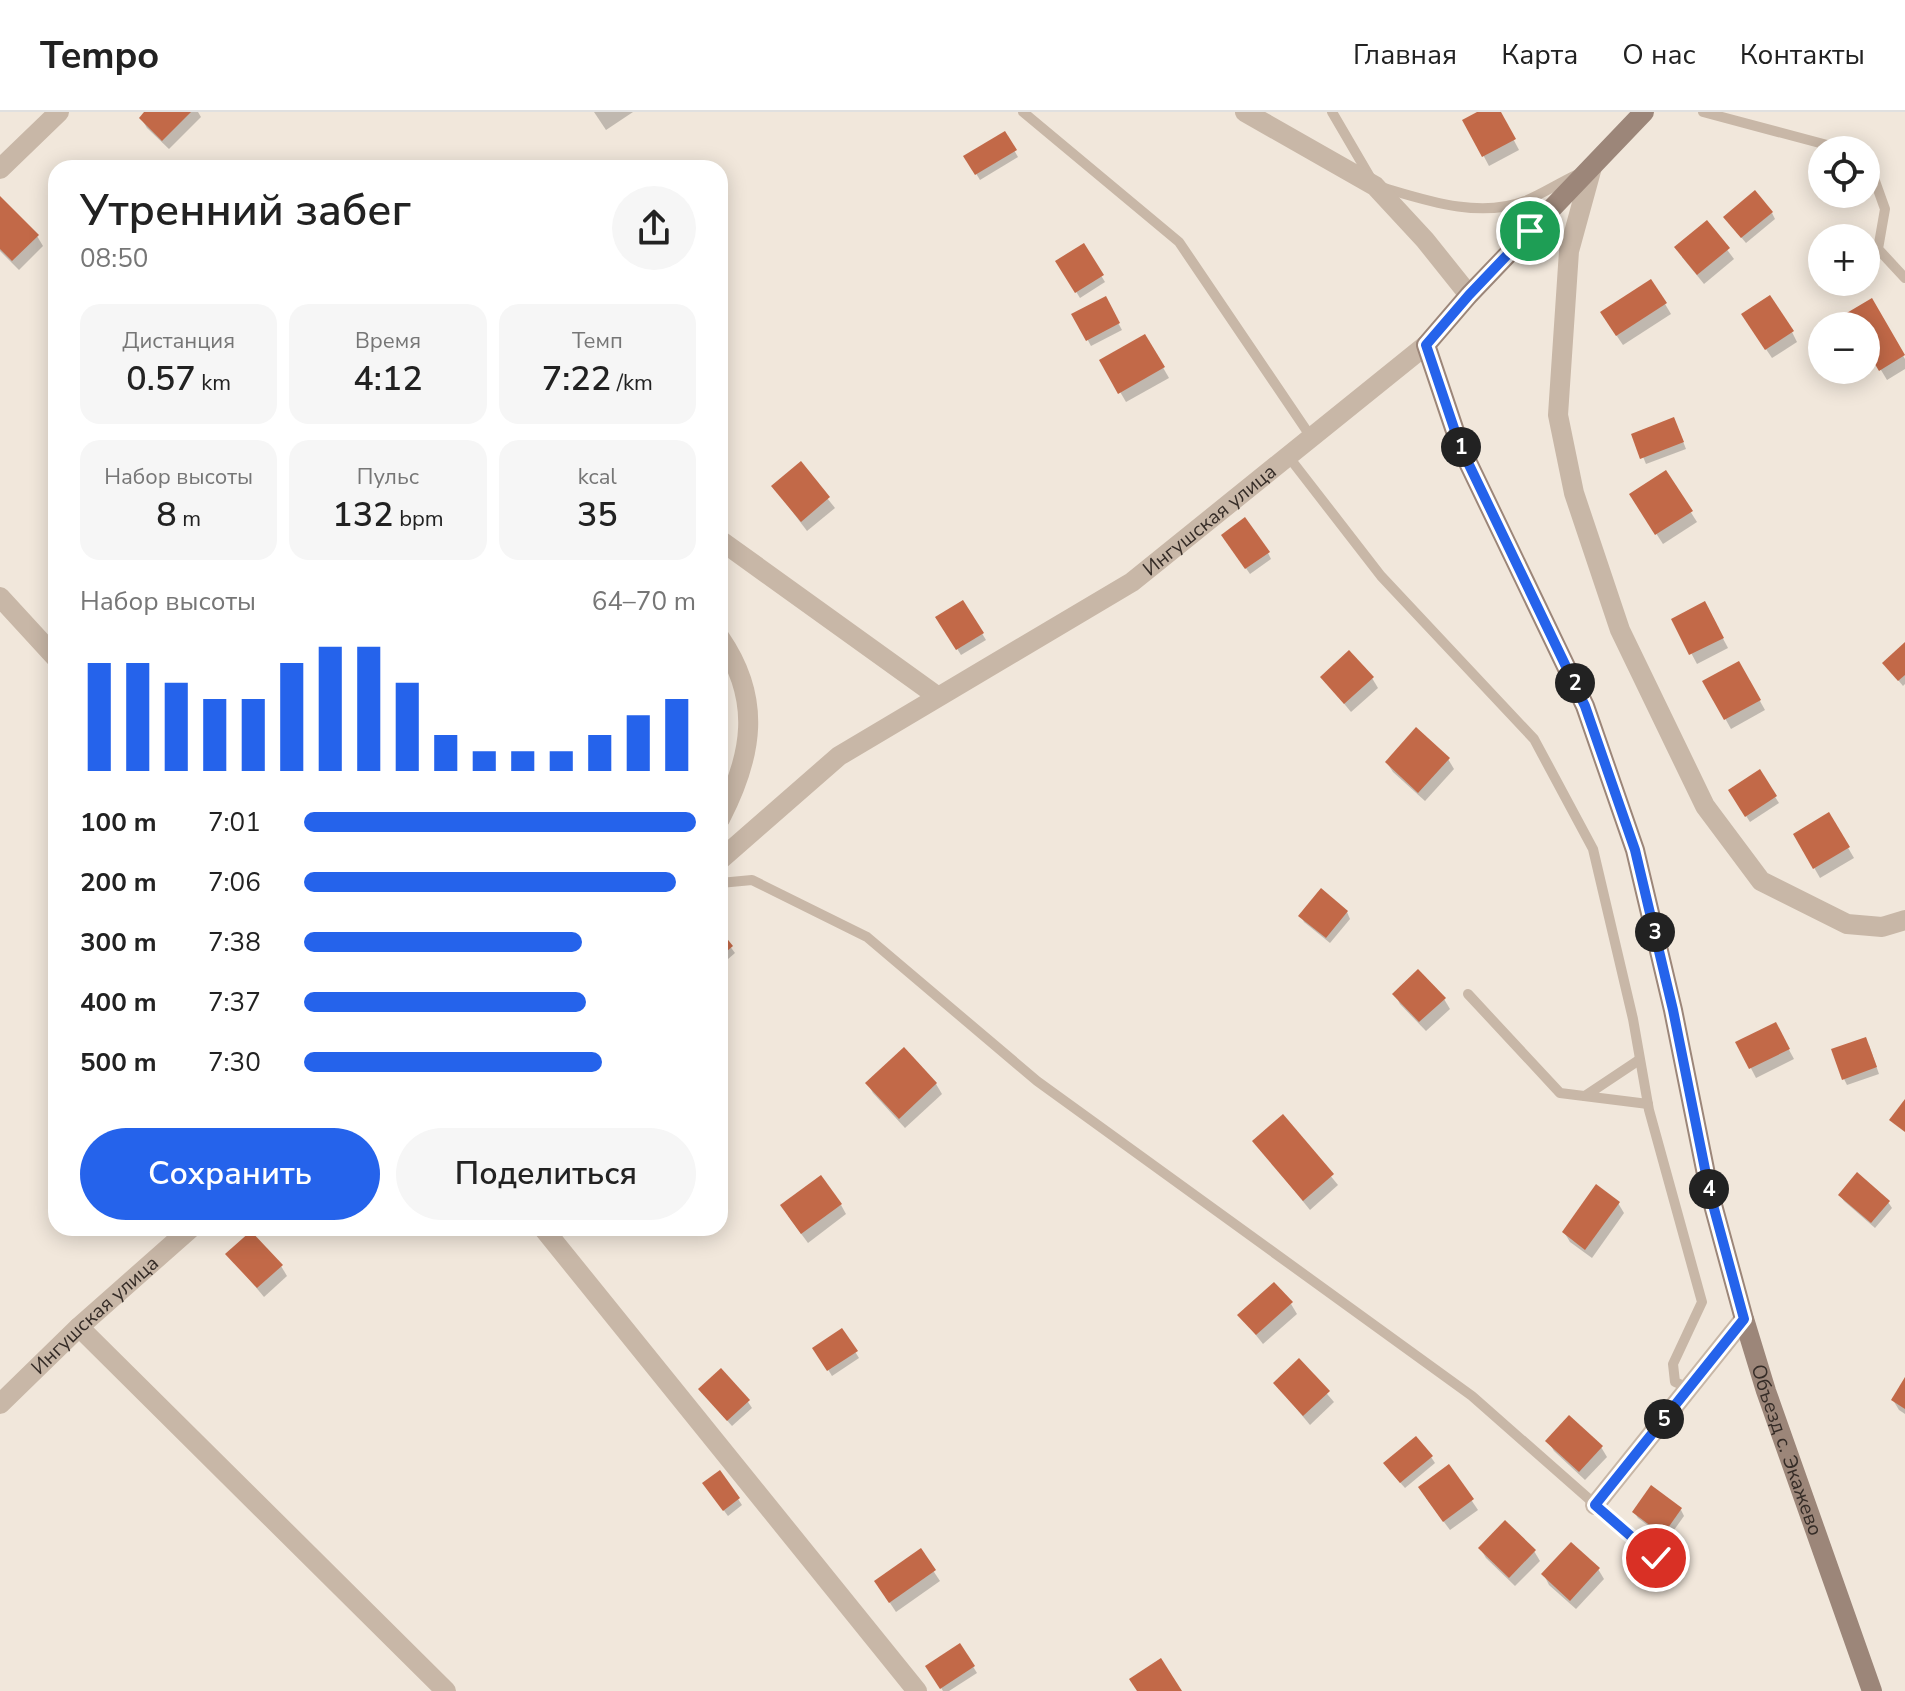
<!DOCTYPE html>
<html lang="ru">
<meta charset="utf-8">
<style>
:root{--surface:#fff;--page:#f6f6f6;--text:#222;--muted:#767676;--line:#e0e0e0;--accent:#2563eb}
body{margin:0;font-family:"Nunito Sans",sans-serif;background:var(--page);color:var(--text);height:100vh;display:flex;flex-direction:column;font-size:30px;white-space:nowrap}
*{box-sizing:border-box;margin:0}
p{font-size:26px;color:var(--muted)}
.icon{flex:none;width:44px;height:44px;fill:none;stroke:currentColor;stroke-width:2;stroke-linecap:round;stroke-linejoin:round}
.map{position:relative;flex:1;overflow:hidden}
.panel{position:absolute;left:48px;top:48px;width:680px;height:1076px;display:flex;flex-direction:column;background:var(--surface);border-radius:24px;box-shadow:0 4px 20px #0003}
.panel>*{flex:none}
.tools{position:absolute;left:1808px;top:24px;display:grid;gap:16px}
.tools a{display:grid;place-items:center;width:72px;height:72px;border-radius:50%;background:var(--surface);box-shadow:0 4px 20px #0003;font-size:40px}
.pin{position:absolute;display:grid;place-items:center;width:68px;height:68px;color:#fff;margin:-34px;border:4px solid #fff;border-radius:50%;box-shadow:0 2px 8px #0007}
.km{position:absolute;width:40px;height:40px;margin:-20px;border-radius:50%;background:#222;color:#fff;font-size:22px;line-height:40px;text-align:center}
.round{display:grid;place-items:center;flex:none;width:84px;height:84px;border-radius:42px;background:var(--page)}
.head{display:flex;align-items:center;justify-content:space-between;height:136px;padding:0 32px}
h1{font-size:44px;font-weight:600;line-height:60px}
.metrics{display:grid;grid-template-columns:repeat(3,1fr);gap:12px;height:136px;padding:8px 32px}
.metrics div{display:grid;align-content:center;border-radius:20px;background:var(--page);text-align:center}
.metrics b{font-size:34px;font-weight:600}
.metrics small{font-size:22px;font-weight:400}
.metrics p{font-size:22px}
.chart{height:224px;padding:16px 32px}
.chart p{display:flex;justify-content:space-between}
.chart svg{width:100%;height:144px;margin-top:8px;stroke:var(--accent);stroke-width:6}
.button{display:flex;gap:16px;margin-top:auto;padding:16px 32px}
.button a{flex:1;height:92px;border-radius:48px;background:var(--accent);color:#fff;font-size:32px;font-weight:600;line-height:92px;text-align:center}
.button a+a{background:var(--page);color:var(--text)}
ul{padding:0 32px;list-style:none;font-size:26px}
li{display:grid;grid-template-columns:128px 96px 1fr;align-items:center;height:60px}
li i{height:20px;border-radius:10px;background:var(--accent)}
header{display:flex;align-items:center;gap:48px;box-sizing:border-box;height:112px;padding:0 40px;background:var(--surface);border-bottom:2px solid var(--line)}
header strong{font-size:38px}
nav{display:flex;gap:44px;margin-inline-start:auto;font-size:28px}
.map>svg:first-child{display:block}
.shadow{fill:#0003}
.building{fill:#c26948}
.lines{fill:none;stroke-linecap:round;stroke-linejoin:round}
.lane{stroke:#c8b7a7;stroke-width:10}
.street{stroke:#c8b7a7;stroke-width:20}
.secondary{stroke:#9c8679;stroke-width:20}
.route-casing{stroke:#fff;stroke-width:16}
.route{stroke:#2563eb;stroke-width:10}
.labels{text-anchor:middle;stroke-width:7;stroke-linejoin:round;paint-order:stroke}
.street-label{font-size:20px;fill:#352c27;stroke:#f9f1e7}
</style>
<header>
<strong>Tempo</strong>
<nav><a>Главная</a><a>Карта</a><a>О нас</a><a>Контакты</a></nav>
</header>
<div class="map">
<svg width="1905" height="1579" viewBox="0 0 1905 1579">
<rect width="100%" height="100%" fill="#f1e7db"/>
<g class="shadow">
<polygon points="147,0 198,0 201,5 169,37 147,16 141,6"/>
<polygon points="594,0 633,0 606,18"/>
<polygon points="1481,0 1499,0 1519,38 1489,54 1465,9"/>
<polygon points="1004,21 1018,45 980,68 966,45"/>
<polygon points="0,87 37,124 43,134 19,158 0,139"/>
<polygon points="1772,101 1775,107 1746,131 1729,111"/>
<polygon points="1707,111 1734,147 1704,172 1682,145"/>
<polygon points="1083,134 1105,170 1080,186 1058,150"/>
<polygon points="1105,187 1122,218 1091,234 1074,203"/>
<polygon points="1871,189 1905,247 1905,257 1887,268 1866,233 1866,214 1855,214"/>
<polygon points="1665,192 1671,202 1623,233 1608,211"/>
<polygon points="1749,212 1792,220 1797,230 1772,246"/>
<polygon points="1145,224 1169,266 1126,290 1102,249"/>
<polygon points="1677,314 1686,337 1646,352 1634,323"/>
<polygon points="800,352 835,396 807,419 773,374"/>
<polygon points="1666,361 1697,410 1663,432 1637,392"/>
<polygon points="1227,429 1268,441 1271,447 1250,462"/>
<polygon points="963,490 986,528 961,543 938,506"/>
<polygon points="1710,502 1728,536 1697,552 1673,507"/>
<polygon points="1905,532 1905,572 1903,574 1884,551"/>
<polygon points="1739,552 1765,598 1731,617 1705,570"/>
<polygon points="1322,565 1372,566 1378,576 1351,600"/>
<polygon points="720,631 728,644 720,649"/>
<polygon points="1448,647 1454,657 1425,689 1393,660 1387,651"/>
<polygon points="1759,660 1779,691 1750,710 1730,679"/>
<polygon points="1829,703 1854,746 1820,766 1795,722"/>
<polygon points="1321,779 1347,800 1350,807 1330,831 1304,810 1301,804"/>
<polygon points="720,821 735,841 720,854"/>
<polygon points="1395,882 1444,887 1450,897 1426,919 1400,892"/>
<polygon points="1775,912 1794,947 1756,966 1738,931"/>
<polygon points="1869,933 1879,962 1847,973 1844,967"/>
<polygon points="903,938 936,972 942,982 905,1016 873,981 867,971"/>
<polygon points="1283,1005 1338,1073 1310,1098 1254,1029"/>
<polygon points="1840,1083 1888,1090 1892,1096 1875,1116 1844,1089"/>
<polygon points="1618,1091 1624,1101 1592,1146 1570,1130 1564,1120"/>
<polygon points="841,1093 846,1102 808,1131 788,1104"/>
<polygon points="228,1142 281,1154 287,1164 264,1185"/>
<polygon points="1291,1192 1297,1202 1263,1232 1240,1203"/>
<polygon points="842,1219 859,1246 832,1264 815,1236"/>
<polygon points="1299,1249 1334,1290 1310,1313 1275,1271"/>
<polygon points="1905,1269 1905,1302 1899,1298 1893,1288"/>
<polygon points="700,1278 748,1290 752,1296 732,1314"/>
<polygon points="1548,1329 1601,1335 1607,1345 1585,1368 1554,1339"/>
<polygon points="1431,1345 1435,1351 1405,1376 1389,1358"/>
<polygon points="1449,1355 1478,1398 1450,1418 1426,1386"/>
<polygon points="708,1377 738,1387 742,1393 728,1404"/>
<polygon points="1681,1398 1684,1404 1667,1428 1638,1406 1634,1400"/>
<polygon points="1480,1436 1534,1439 1540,1449 1515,1474 1486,1446"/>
<polygon points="920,1439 940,1469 896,1500 882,1479"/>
<polygon points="1598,1457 1604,1467 1576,1497 1549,1473 1544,1463"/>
<polygon points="960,1534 977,1561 949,1579 943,1579 928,1555"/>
</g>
<g class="building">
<polygon points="144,0 191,0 162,29 139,6"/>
<polygon points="1477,0 1501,0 1516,27 1482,45 1462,8"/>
<polygon points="1005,19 1017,38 975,63 963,44"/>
<polygon points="1755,78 1773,100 1741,126 1723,105"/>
<polygon points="0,84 39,123 12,149 0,137"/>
<polygon points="1707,108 1730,136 1697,163 1674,135"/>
<polygon points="1084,131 1104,163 1075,181 1055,149"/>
<polygon points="1651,167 1667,191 1616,224 1600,200"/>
<polygon points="1770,183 1794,219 1765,238 1741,202"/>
<polygon points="1106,184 1120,211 1086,229 1071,202"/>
<polygon points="1872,186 1905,243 1879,259 1866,237 1866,214 1853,214 1845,202"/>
<polygon points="1145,222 1165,255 1118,282 1099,248"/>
<polygon points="1674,305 1684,330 1640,347 1631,322"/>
<polygon points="801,349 830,385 801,410 771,374"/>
<polygon points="1666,358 1693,399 1655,423 1629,382"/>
<polygon points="1245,405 1270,440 1245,457 1221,423"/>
<polygon points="963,488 984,521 956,538 935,505"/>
<polygon points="1705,489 1724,526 1689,543 1671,507"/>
<polygon points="1905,530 1905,563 1898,569 1882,551"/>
<polygon points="1349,538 1374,565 1344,592 1320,565"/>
<polygon points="1739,549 1761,588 1724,608 1702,569"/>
<polygon points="1416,615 1450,646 1418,681 1385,650"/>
<polygon points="1760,657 1777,684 1745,705 1728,678"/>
<polygon points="1829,700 1850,735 1813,757 1793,722"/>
<polygon points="1321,776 1348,799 1326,826 1298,804"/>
<polygon points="720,818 733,834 720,845"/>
<polygon points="1418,857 1446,886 1419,910 1392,882"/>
<polygon points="1776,910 1790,937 1749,957 1735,930"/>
<polygon points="1866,925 1877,955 1842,968 1831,937"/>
<polygon points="904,935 937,971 899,1007 865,971"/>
<polygon points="1905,987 1905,1020 1889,1008"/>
<polygon points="1283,1002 1334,1062 1303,1089 1252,1029"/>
<polygon points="1857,1060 1890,1089 1871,1111 1838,1083"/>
<polygon points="821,1063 842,1092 801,1122 780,1093"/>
<polygon points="1596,1072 1620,1090 1585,1138 1562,1120"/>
<polygon points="251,1119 283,1153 257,1176 225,1142"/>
<polygon points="1274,1170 1293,1190 1256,1223 1237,1203"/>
<polygon points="842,1216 858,1239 827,1259 812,1236"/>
<polygon points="1299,1246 1330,1279 1303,1304 1273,1271"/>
<polygon points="721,1256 750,1288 727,1309 698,1277"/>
<polygon points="1905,1265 1905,1297 1891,1288"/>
<polygon points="1569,1303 1603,1334 1579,1360 1545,1329"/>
<polygon points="1416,1324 1433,1344 1400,1371 1383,1351"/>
<polygon points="1449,1352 1474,1387 1443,1410 1418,1375"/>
<polygon points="720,1358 740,1386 723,1399 702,1371"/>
<polygon points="1651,1373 1682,1396 1663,1423 1632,1400"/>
<polygon points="1505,1408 1536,1438 1509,1466 1478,1436"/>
<polygon points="1571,1430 1600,1456 1570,1489 1541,1462"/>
<polygon points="921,1436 936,1458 889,1491 874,1469"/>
<polygon points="960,1531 975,1554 940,1577 925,1554"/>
<polygon points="1161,1546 1182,1579 1137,1579 1129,1567"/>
</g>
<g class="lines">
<g class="lane">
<polyline points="1023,0 1179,130 1311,325"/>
<polyline points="1332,0 1370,65"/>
<polyline points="1703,0 1846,38"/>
<polyline points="1866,44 1885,97 1878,137 1905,166"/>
<path d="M1381,75C1425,88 1479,107 1525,89C1542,82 1559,71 1576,63"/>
<polyline points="1288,344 1381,464 1534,627 1593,737 1633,907 1649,998 1702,1190 1673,1252 1675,1270 1689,1276"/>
<polyline points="720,771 752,768 867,825 1037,969 1472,1284 1656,1446"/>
<polyline points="1468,882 1560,981 1648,992"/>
<polyline points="1585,984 1639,948"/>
</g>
<g class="street">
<polyline points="1245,0 1375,74 1425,128 1469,183"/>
<polyline points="1592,55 1569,139 1558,303 1574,381 1620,518 1705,694 1761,769 1847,812 1882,815 1905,808"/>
<polyline points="0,57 59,0"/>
<polyline points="720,428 937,584"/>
<polyline points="0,485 56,546"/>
<path d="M720,526C762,587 753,643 720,707"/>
<path id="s1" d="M720,748L839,644L1132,470L1426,233"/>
<polyline points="543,1116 917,1579"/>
<polyline points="79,1215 446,1579"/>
<path id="s2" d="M0,1292L79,1215L191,1116"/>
<polyline points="1595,1393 1744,1207"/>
</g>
<path class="secondary" id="s3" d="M1644,0L1469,183L1426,233L1460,334L1585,594L1635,738L1673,898L1710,1082L1744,1207L1766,1279L1872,1579"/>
</g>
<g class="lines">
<g class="route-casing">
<polyline id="route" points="1530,119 1469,183 1426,233 1460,334 1585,594 1635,738 1673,898 1710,1082 1744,1207 1595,1393 1656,1446"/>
</g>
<use href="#route" class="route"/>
</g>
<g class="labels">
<g class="street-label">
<text dy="7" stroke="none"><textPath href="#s1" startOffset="598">Ингушская улица</textPath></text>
<text dy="7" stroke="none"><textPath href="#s2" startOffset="130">Ингушская улица</textPath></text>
<text dy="7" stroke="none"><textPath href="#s3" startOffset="1486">Объезд с. Экажево</textPath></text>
</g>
</g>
</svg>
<div class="tools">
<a><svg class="icon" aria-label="locate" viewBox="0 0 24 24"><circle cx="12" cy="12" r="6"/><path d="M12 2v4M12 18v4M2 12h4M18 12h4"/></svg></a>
<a>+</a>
<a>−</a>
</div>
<div class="pin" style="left:1530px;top:119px;background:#1e9e55"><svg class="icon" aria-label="arrive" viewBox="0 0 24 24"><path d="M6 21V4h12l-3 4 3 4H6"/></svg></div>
<div class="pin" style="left:1656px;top:1446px;background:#d93025"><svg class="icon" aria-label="check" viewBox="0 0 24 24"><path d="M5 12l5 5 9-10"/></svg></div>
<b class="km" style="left:1461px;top:335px">1</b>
<b class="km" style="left:1575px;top:571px">2</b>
<b class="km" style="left:1655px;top:820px">3</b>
<b class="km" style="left:1709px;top:1077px">4</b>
<b class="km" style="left:1664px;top:1307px">5</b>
<section class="panel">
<div class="head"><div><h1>Утренний забег</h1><p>08:50</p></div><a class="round"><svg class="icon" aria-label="share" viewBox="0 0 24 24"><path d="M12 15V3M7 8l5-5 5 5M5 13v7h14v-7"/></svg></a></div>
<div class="metrics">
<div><p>Дистанция</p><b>0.57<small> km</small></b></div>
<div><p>Время</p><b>4:12</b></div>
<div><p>Темп</p><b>7:22<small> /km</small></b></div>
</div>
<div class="metrics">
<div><p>Набор высоты</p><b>8<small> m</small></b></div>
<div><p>Пульс</p><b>132<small> bpm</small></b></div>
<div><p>kcal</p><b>35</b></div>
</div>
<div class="chart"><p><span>Набор высоты</span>64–70 m</p>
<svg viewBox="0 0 160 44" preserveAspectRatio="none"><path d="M5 44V11M15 44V11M25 44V17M35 44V22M45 44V22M55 44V11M65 44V6M75 44V6M85 44V17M95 44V33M105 44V38M115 44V38M125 44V38M135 44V33M145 44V27M155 44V22"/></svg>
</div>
<ul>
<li><b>100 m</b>7:01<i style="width:100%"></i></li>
<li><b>200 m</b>7:06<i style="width:95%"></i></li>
<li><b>300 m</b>7:38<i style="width:71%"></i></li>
<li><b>400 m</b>7:37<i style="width:72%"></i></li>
<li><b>500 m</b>7:30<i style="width:76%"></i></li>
</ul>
<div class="button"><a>Сохранить</a><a>Поделиться</a></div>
</section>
</div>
